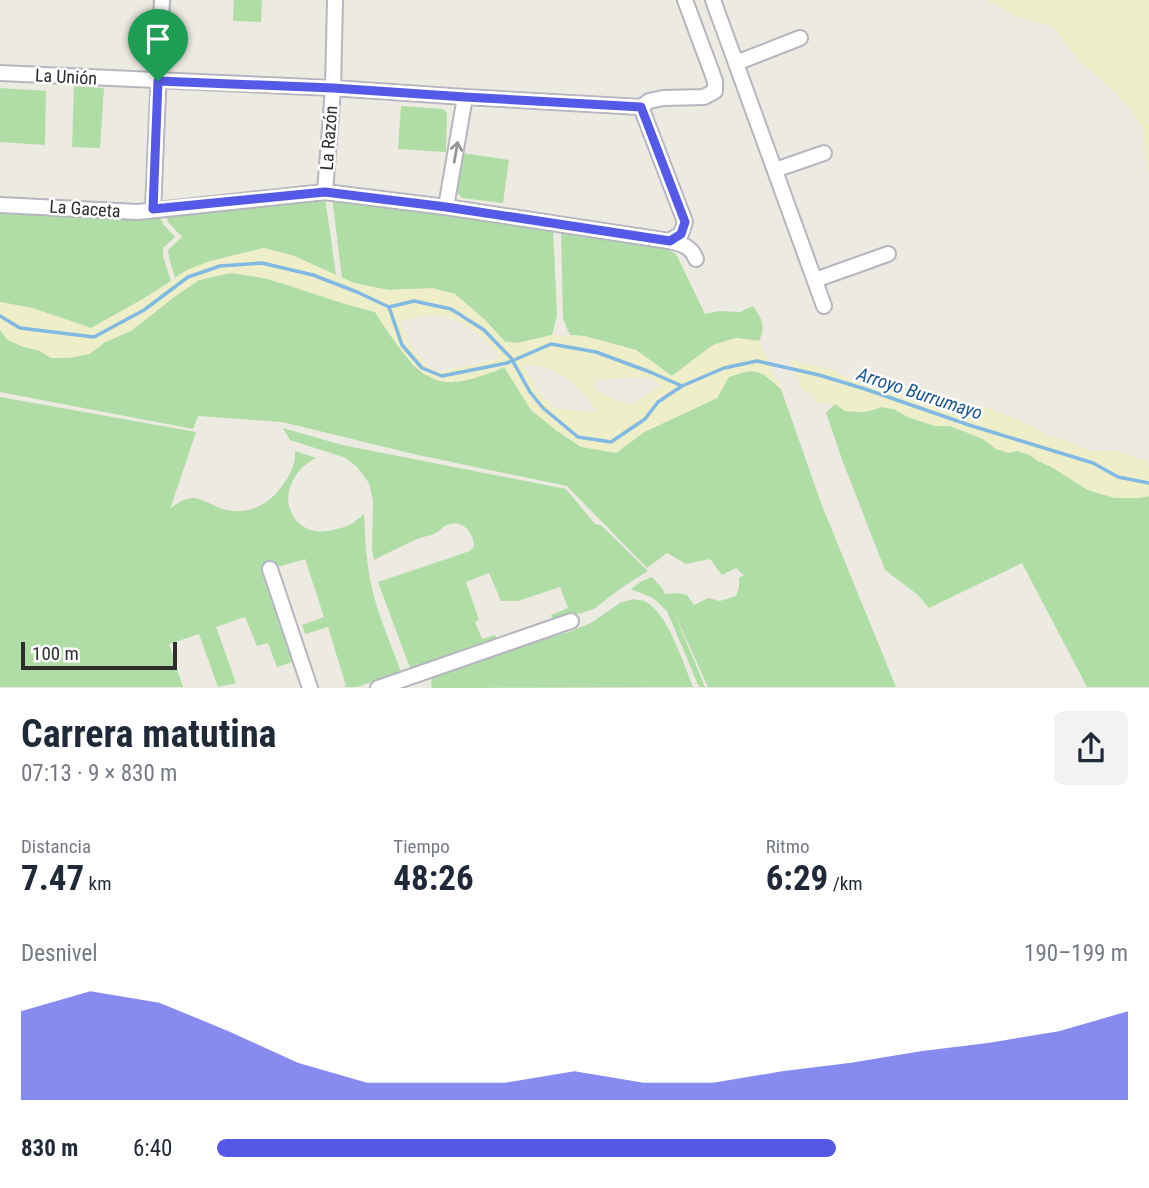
<!DOCTYPE html>
<html lang="es">
<meta charset="utf-8">
<style>
:root{--surface:#fff;--page:#f2f2f3;--text:#1f2937;--muted:#747a83;--accent:#5559e7}
body{margin:0;font-family:"Roboto Condensed",sans-serif;background:var(--page);color:var(--text);height:100vh;display:flex;flex-direction:column;font-size:26px;white-space:nowrap}
*{box-sizing:border-box;margin:0}
p{font-size:23px;color:var(--muted)}
.icon{flex:none;width:38px;height:38px;fill:none;stroke:currentColor;stroke-width:2;stroke-linecap:round;stroke-linejoin:round}
.map{position:relative;height:688px;overflow:hidden}
.details{display:flex;flex-direction:column;background:var(--surface);flex:1}
.details>*{flex:none}
.scale{position:absolute;left:21px;bottom:18px;width:156px;box-sizing:border-box;padding-left:7px;border:4px solid #2e2e2e;border-top:0;font-size:19px;line-height:24px;white-space:nowrap;color:#2e2e2e;-webkit-text-stroke:5px #fff;paint-order:stroke}
.pin{position:absolute;display:grid;place-items:center;width:60px;height:60px;color:#fff;margin:-72px -30px;border-radius:50% 50% 50% 0;rotate:-45deg;box-shadow:0 0 7px #0007}
.pin .icon{rotate:45deg}
.round{display:grid;place-items:center;flex:none;width:74px;height:74px;border-radius:10px;background:var(--page)}
.overview{display:flex;align-items:center;justify-content:space-between;height:119px;padding:0 21px}
h1{font-size:38px;font-weight:700;line-height:52px}
.stats{display:grid;grid-template-columns:repeat(3,1fr);gap:10px;height:119px;padding:7px 21px}
.stats div{display:grid;align-content:center}
.stats b{font-size:35px;font-weight:700}
.stats small{font-size:19px;font-weight:400}
.stats p{font-size:19px}
.chart{height:196px;padding:14px 21px}
.chart p{display:flex;justify-content:space-between}
.chart svg{width:100%;height:126px;margin-top:7px;fill:var(--accent);opacity:.7}
ul{padding:0 21px;list-style:none;font-size:23px}
li{display:grid;grid-template-columns:112px 84px 1fr;align-items:center;height:52px}
li i{height:18px;border-radius:9px;background:var(--accent)}
.map>svg:first-child{display:block}
.green{fill:#afdda5}
.sand{fill:#eeeec9;fill-rule:evenodd}
.lines{fill:none;stroke-linecap:round;stroke-linejoin:round}
.stream{stroke:#82b9e2;stroke-width:3.5}
.minor-casing{stroke:#b5b6c0;stroke-width:18}
.minor{stroke:#fff;stroke-width:14}
.oneway{stroke:#969696}
.route-casing{stroke:#fff;stroke-width:14}
.route{stroke:#5559e7;stroke-width:9}
.labels{text-anchor:middle;stroke-width:5;stroke-linejoin:round;paint-order:stroke}
.street-label{font-size:18px;fill:#2e2e2e;stroke:#fff}
.water-label{font-size:19px;font-style:italic;fill:#1d5792;stroke:#fff}
</style>
<div class="map">
<svg width="1149" height="688" viewBox="0 0 1149 688">
<rect width="100%" height="100%" fill="#edeae2"/>
<g class="green">
<polygon points="234,0 262,0 261,22 233,21"/>
<polygon points="74,86 104,88 100,148 72,147"/>
<polygon points="0,88 46,91 45,145 0,142"/>
<polygon points="401,106 443,109 447,113 446,152 398,149"/>
<polygon points="462,153 509,160 503,203 462,198 456,191"/>
<polygon points="325,197 336,275 294,256 264,248 230,256 187,270 175,278 169,258 168,250 182,237 168,222 166,214"/>
<polygon points="332,197 553,227 557,316 552,335 518,343 505,342 485,320 454,293 411,289 388,290 354,283 342,278"/>
<polygon points="32,213 159,215 163,224 175,237 163,248 163,256 171,281 135,304 91,328 32,308 0,302 0,214"/>
<path d="M561,228L661,246L676,254L705,314L719,311L740,312L753,306C762,319 766,326 759,341L736,338L713,345L672,376L636,350L584,336L570,335L563,319Z"/>
<path d="M230,273C280,277 326,300 375,312L413,365L425,375L494,372L504,366L531,410L616,453L644,432L717,398L728,377L749,370L764,374L781,389L821,503L896,687H708L673,610L705,687H699L667,611L653,598L631,589L640,582L652,577L662,588L665,594L677,593L687,595L694,605L708,598L720,601L736,596L739,587V578L744,575L736,568L722,575L710,559L686,564L667,553L647,568L567,486L418,455L282,422L198,416L193,429L0,392V330L8,340L21,346L40,351L51,358L89,354L105,342L131,331L178,294L199,280Z"/>
<path d="M0,397L196,432L170,509C177,503 184,498 194,498C202,499 212,505 220,508C244,517 267,507 282,486C290,476 296,464 295,451L316,458C303,465 297,471 291,485C283,504 293,527 315,531C324,533 338,529 347,526C353,524 359,518 364,514C365,536 366,557 370,579C376,611 390,641 401,672L357,687H342L346,686L328,627L305,634L302,625L324,617L305,559L278,567L275,566L272,562L263,566L295,661L277,667L268,643L257,646L245,617L216,627L236,683L218,687L199,634L169,644L183,687H0Z"/>
<polygon points="835,404 846,411 865,412 882,407 894,409 908,417 935,426 950,426 983,439 996,449 1017,451 1030,455 1038,461 1050,466 1088,490 1115,498 1139,498 1149,496 1149,687 1087,687 1022,563 929,608 918,595 885,570 843,462 826,413"/>
<path d="M283,428L342,445L566,489L595,524L602,526L648,571L621,588L594,609L569,617L568,615L553,620L551,615L568,608L560,587L518,601H501L489,573L466,582L479,620L475,622L482,639L495,635L497,639L410,668L378,582L470,551L474,547C474,534 464,520 450,524C444,525 441,530 436,533C430,536 421,537 415,540C401,546 388,553 374,560L372,550L373,501L369,483L357,467L346,458L290,440Z"/>
<path d="M633,599C636,600 640,600 644,601C667,610 684,665 693,687L432,688C429,676 436,673 445,668L569,632L591,623L620,603Z"/>
</g>
<g class="sand">
<polygon points="986,0 1149,0 1149,178 1142,128 1129,107 1113,90 1078,60 1053,27 1018,17"/>
<path d="M264,248L294,256L354,283L388,290L433,288L454,294L485,320L505,342L518,343L552,335L584,336L636,350L672,376L713,345L736,338L759,341L781,389C759,370 757,367 729,377L717,398L644,432L616,453L581,447L557,431L531,410L504,367C487,374 464,384 446,382C416,380 390,335 375,312L345,304L265,278L230,273L199,280L178,294L131,331L105,342L90,354L69,358H51L40,351L21,346L8,340L0,330V302L32,308L91,328L157,291L187,270L210,261ZM436,315C462,318 484,336 500,357L492,360L440,372L429,367L418,355L410,343L400,321L417,317ZM524,365C555,363 583,386 597,413L555,408L539,393ZM638,377H648L661,384L632,405L613,399L594,389L595,380Z"/>
<polygon points="790,360 833,370 852,380 887,389 903,391 935,401 944,407 964,406 988,408 1032,426 1046,435 1062,439 1091,451 1118,451 1146,461 1149,466 1149,496 1139,498 1115,498 1088,490 1050,466 1038,461 1030,455 1017,451 1009,453 996,449 983,439 967,432 950,426 936,426 908,417 894,409 882,407 865,412 845,411 835,404 817,403 812,393 803,392"/>
</g>
<g class="lines">
<g class="stream">
<polyline points="389,307 414,301 451,309 484,330 511,358 530,392 543,408 578,437 611,442 645,419 658,402 682,386"/>
<polyline points="0,316 20,328 94,337 144,310 188,277 220,266 262,263 313,275 357,292 389,307 402,345 422,368 442,376 507,363 551,344 596,352 650,372 682,386 724,368 757,361 819,375 865,389 969,425 1093,463 1118,477 1149,483"/>
</g>
<g class="minor-casing">
<g id="minor">
<polyline points="713,0 824,306"/>
<polyline points="736,63 800,38"/>
<polyline points="0,73 333,88 465,97 641,107 649,101 663,98 704,97 715,91 715,81 685,0"/>
<polyline points="641,107 685,222 681,234 669,241"/>
<polyline points="775,170 824,153"/>
<polyline points="325,192 333,88 335,0"/>
<path d="M0,205L138,212L325,192L446,207L669,241C682,244 691,246 696,259"/>
<polyline points="446,207 465,97"/>
<polyline points="153,210 162,0"/>
<polyline points="815,280 888,254"/>
<polyline points="270,569 310,688"/>
<polyline points="378,688 571,621"/>
</g>
</g>
<use href="#minor" class="minor"/>
</g>
<defs><path id="oneway-shaft" d="M-6 0H5M1.5-3L5.5 0L1.5 3" fill="none" stroke-width="1.6" stroke-linecap="round" stroke-linejoin="round" transform="scale(1.75)"/></defs>
<use class="oneway" href="#oneway-shaft" transform="translate(456 152) rotate(-80)"/>
<g class="lines">
<g class="route-casing">
<polygon id="route" points="158,81 333,88 465,97 641,107 685,222 681,234 670,241 446,207 325,192 153,209"/>
</g>
<use href="#route" class="route"/>
</g>
<g class="labels">
<g class="street-label">
<text transform="translate(66 77) rotate(3)" y="6">La Unión</text>
<text transform="translate(329 138) rotate(-86)" y="6">La Razón</text>
<text transform="translate(85 209) rotate(4)" y="6">La Gaceta</text>
</g>
<g class="water-label">
<text transform="translate(920 393) rotate(18)" y="7">Arroyo Burrumayo</text>
</g>
</g>
</svg>
<div class="scale">100 m</div>
<div class="pin" style="left:158px;top:81px;background:#1e9e55"><svg class="icon" aria-label="arrive" viewBox="0 0 24 24"><path d="M6 21V4h12l-3 4 3 4H6"/></svg></div>
</div>
<section class="details">
<div class="overview"><div><h1>Carrera matutina</h1><p>07:13 · 9 × 830 m</p></div><a class="round"><svg class="icon" aria-label="share" viewBox="0 0 24 24"><path d="M12 15V3M7 8l5-5 5 5M5 13v7h14v-7"/></svg></a></div>
<div class="stats">
<div><p>Distancia</p><b>7.47<small> km</small></b></div>
<div><p>Tiempo</p><b>48:26</b></div>
<div><p>Ritmo</p><b>6:29<small> /km</small></b></div>
</div>
<div class="chart"><p><span>Desnivel</span>190–199 m</p>
<svg viewBox="0 0 160 44" preserveAspectRatio="none"><path d="M0 44V13L10 6L20 10L30 20L40 31L50 38L60 38L70 38L80 34L90 38L100 38L110 34L120 31L130 27L140 24L150 20L160 13V44z"/></svg>
</div>
<ul>
<li><b>830 m</b>6:40<i style="width:68%"></i></li>
</ul>
</section>
